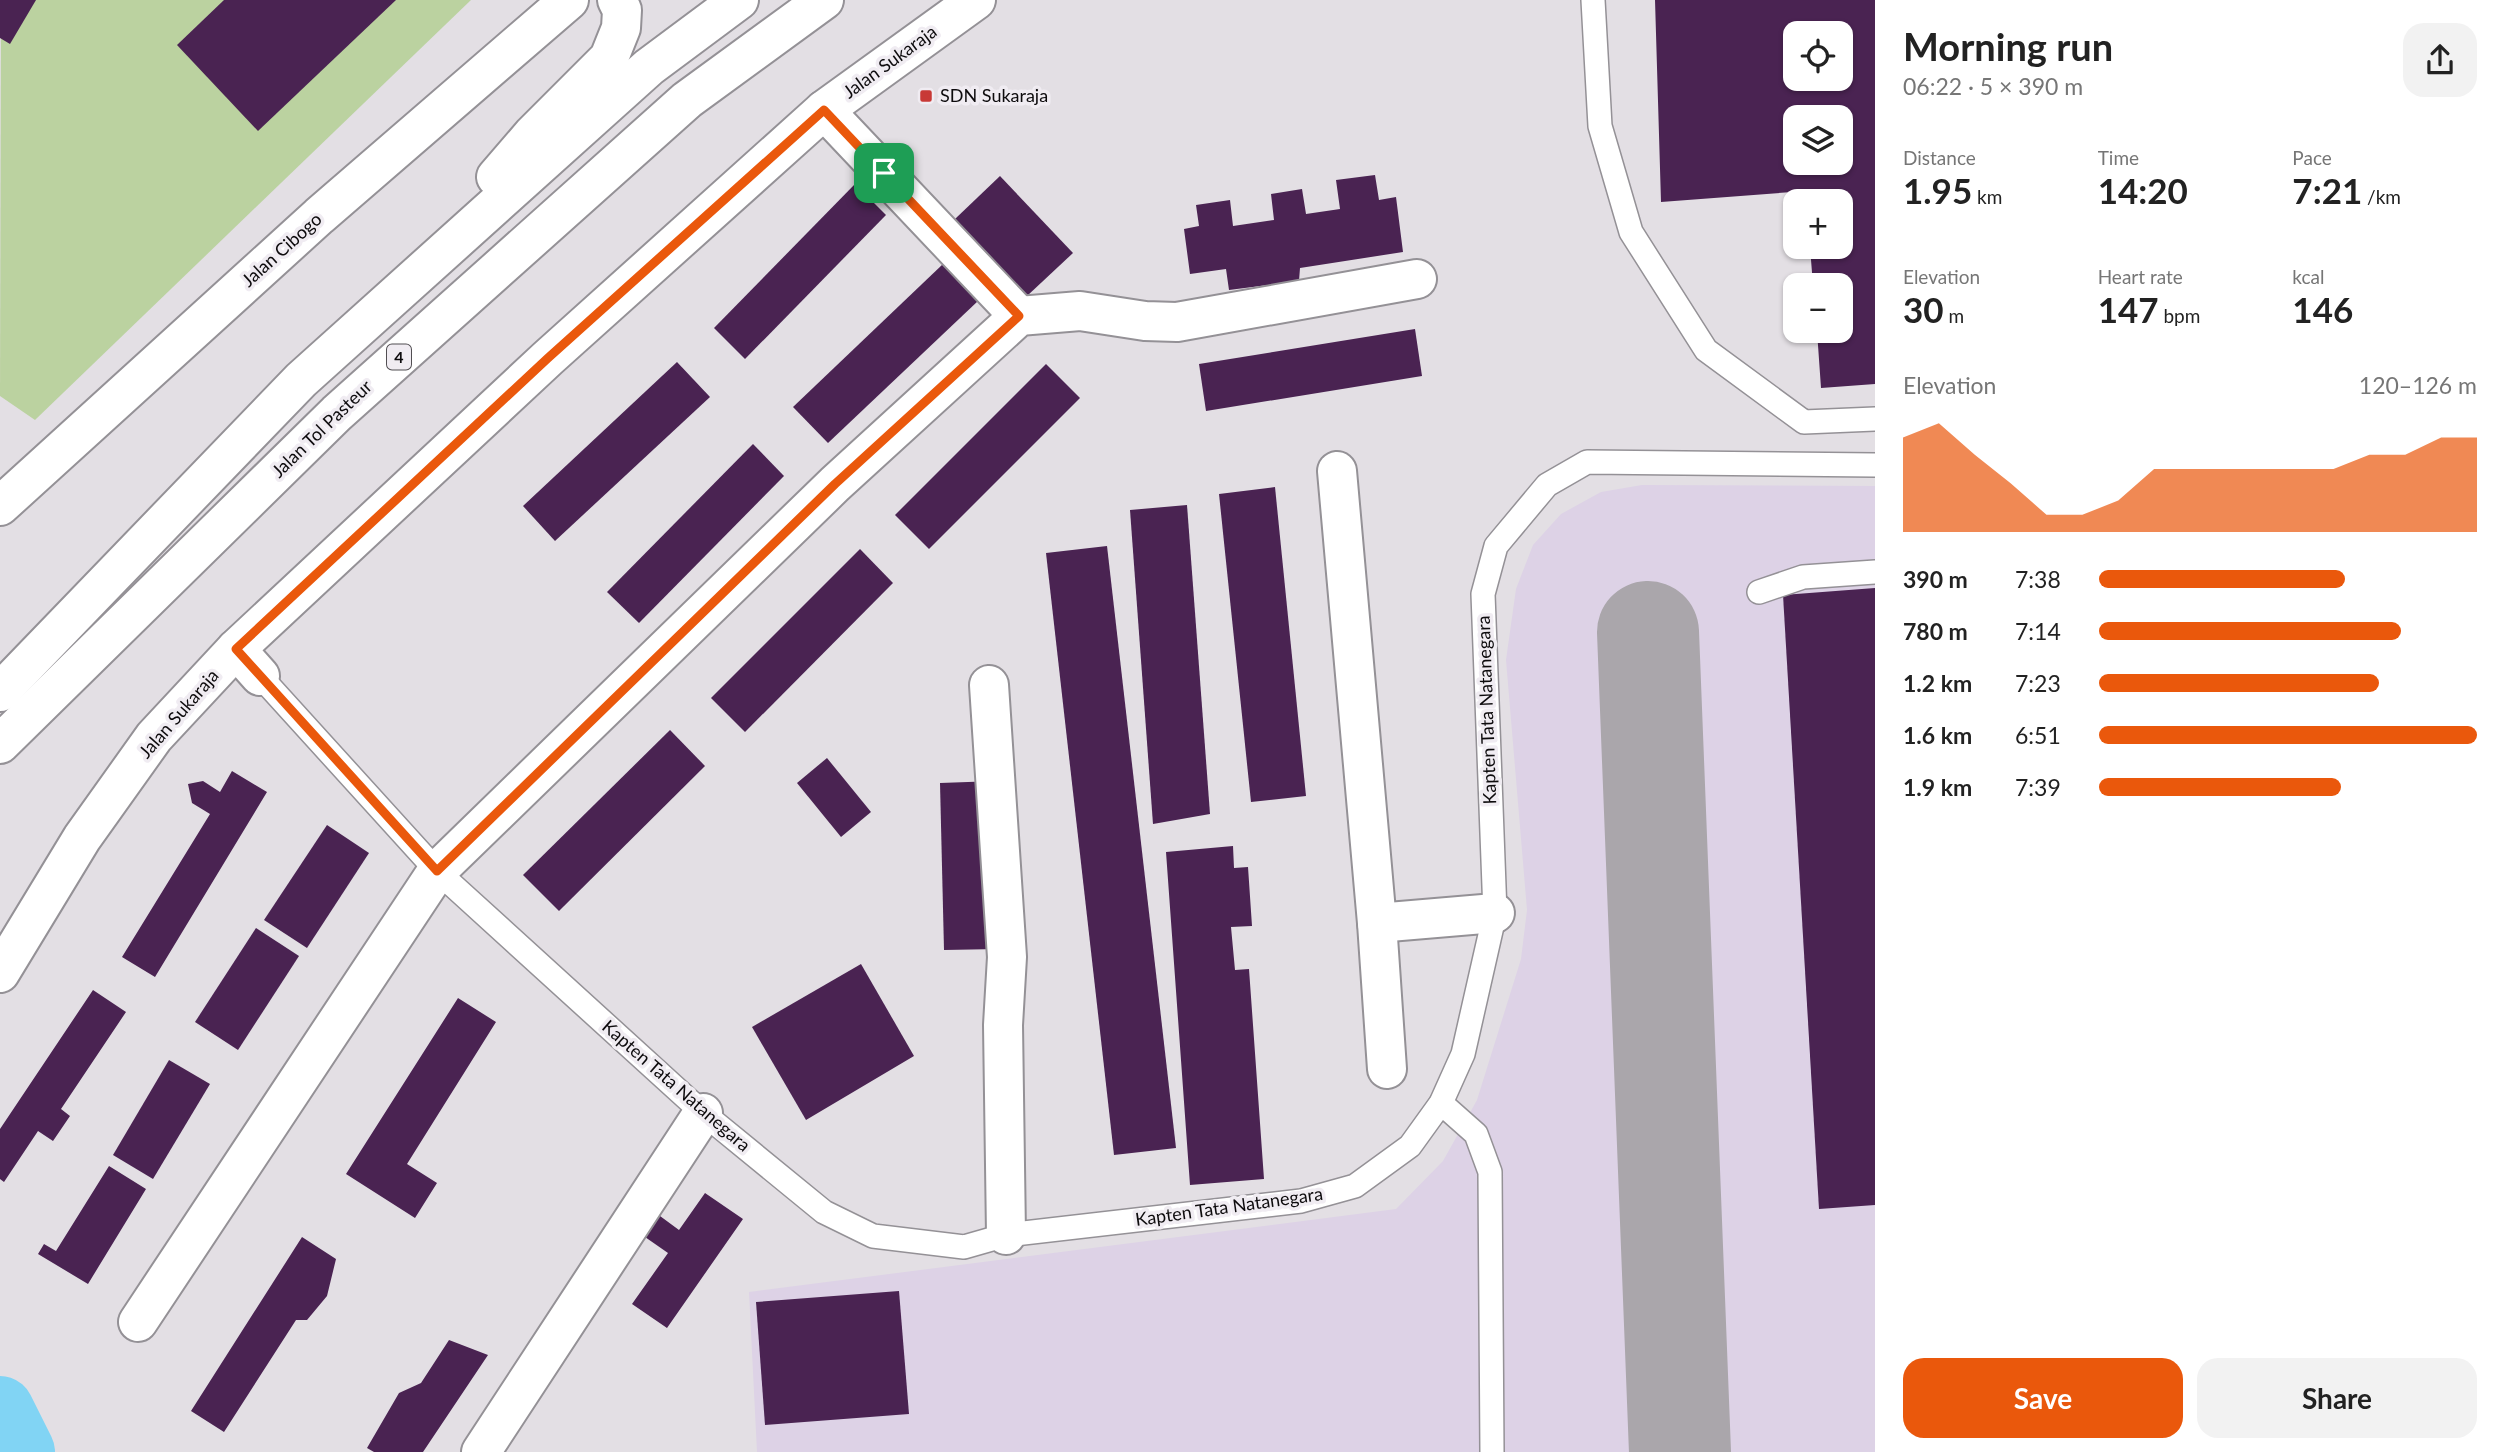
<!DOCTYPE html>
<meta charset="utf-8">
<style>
:root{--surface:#fff;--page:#f2f2f2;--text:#222;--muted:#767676;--accent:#ea580c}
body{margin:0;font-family:Lato,sans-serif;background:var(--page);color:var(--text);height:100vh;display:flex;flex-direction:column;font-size:26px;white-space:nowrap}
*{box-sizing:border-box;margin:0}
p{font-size:23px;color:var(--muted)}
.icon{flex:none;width:38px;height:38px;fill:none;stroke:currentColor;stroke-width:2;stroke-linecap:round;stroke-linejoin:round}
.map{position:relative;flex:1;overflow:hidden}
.panel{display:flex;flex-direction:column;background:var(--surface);width:630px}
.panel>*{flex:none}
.tools{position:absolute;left:1783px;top:21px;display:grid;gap:14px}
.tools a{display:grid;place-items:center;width:70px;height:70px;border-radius:14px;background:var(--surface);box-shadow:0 2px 5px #0004;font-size:35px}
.pin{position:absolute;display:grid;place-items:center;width:60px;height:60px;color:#fff;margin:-30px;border-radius:14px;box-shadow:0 4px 10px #0006}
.round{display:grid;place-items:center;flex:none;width:74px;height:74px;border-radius:21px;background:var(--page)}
.overview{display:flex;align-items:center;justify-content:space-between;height:119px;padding:0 28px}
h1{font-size:38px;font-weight:700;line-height:52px}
.stats{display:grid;grid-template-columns:repeat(3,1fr);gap:10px;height:119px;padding:7px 28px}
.stats div{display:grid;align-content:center}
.stats b{font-size:35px;font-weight:700}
.stats small{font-size:19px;font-weight:400}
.stats p{font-size:19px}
.chart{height:196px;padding:14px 28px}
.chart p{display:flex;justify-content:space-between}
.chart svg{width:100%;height:126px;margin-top:7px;fill:var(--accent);opacity:.7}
.action{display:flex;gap:14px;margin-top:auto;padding:14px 28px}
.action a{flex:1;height:80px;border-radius:21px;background:var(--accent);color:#fff;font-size:28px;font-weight:700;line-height:80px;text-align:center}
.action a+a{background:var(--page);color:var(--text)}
ul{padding:0 28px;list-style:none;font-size:23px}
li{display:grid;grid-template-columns:112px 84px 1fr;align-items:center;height:52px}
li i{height:18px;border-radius:9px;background:var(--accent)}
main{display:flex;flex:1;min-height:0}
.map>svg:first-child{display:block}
.industrial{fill:#ddd2e6}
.green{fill:#bbd2a0}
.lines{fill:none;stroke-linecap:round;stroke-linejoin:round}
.river{stroke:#81d4f4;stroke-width:68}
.taxiway{stroke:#aaa6ab;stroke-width:102}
.building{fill:#4a2352;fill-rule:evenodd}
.service-casing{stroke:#949196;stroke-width:26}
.minor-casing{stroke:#949196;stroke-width:42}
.secondary-casing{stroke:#949196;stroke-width:42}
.motorway-casing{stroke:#949196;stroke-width:42}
.service{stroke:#fff;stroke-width:23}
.minor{stroke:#fff;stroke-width:38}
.secondary{stroke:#fff;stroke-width:38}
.motorway{stroke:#fff;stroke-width:38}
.route-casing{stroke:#fff;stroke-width:14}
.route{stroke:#ea580c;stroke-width:9}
.poi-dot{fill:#c83936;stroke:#f0ecf2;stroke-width:2.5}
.labels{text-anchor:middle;stroke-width:7;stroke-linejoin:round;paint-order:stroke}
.shield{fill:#f0ecf2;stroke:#514e52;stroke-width:2}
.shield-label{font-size:16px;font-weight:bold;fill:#0d0b0d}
.street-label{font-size:18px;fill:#0d0b0d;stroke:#f0ecf2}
.poi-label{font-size:18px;fill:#0d0b0d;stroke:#f0ecf2;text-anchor:start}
</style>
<main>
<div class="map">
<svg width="1875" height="1452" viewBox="0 0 1875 1452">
<rect width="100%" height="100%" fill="#e3dfe4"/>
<polygon class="industrial" points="1642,485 1875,486 1875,1452 757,1452 749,1292 1396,1209 1443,1161 1477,1100 1521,959 1527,910 1506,660 1516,589 1533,545 1561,514 1601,492"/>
<polygon class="green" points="471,0 35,420 0,396 1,0"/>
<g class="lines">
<polyline class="river" points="0,1410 21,1452"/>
<polyline class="taxiway" points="1648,632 1680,1452"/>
</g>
<g class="building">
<polygon points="0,0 36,0 10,44 0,38"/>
<polygon points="224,0 396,0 258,131 177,45"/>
<path d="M1655,0H1875V384L1821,388L1817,331H1841V285H1813L1810,247H1841V201H1807L1806,191L1661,202ZM1796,33H1841V79H1796ZM1796,117H1841V163H1796Z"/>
<polygon points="1375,175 1379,200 1396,197 1403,252 1300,268 1299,281 1229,290 1226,269 1190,274 1184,229 1199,226 1196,205 1230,200 1233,226 1274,220 1271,194 1302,189 1306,214 1340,209 1336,180"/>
<polygon points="1000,176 1073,253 1027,296 955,219"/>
<polygon points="855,184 886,215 745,359 714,328"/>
<polygon points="943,264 978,301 828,443 793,407"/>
<polygon points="1415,329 1422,376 1206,411 1199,364"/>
<polygon points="677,362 710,397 555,541 523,506"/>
<polygon points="1046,364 1080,398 929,549 895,515"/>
<polygon points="753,444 784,476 639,623 607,592"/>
<polygon points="1275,487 1306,796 1251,802 1219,494"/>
<polygon points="1187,505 1210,814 1153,824 1130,510"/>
<polygon points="1107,546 1176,1148 1114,1155 1046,553"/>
<polygon points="860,549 893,583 745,732 711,698"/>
<polygon points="1875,588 1875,1205 1819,1209 1783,595"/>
<polygon points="670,730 705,766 559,911 523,875"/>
<polygon points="827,758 871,812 841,837 797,783"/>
<polygon points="232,771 267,792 155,977 122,957 210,814 192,803 188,784 203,781 220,792"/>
<polygon points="996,781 999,949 944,950 940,783"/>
<polygon points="327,825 369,853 307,948 264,920"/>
<polygon points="1233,846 1234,868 1248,867 1252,926 1231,927 1235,970 1249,969 1264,1179 1190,1185 1166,852"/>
<polygon points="256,928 299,956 238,1050 195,1022"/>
<polygon points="861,964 914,1056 806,1120 752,1027"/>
<polygon points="93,990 126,1012 61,1109 70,1116 53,1141 38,1131 4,1182 0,1179 0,1129"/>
<polygon points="458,998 496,1022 407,1164 437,1183 415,1218 346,1174"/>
<polygon points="169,1060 210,1084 153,1179 113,1155"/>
<polygon points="109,1166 146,1189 88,1284 38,1254 44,1244 56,1251"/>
<polygon points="705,1193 743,1219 667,1328 632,1304 668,1253 645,1237 660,1216 679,1230"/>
<polygon points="302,1237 336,1259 327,1296 307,1320 296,1320 224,1432 191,1411"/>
<polygon points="899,1291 909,1414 765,1425 756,1302"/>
<polygon points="449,1340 488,1355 423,1452 374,1452 367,1448 399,1393 421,1383"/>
</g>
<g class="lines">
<g class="service-casing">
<g id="service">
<polyline points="1593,0 1600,126 1631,232 1706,350 1804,422 1875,419"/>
<polyline points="1759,592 1803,577 1875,572"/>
<polyline points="260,676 437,871 703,1113 824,1212 873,1236 964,1247 1006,1235 1301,1201 1355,1186 1410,1146 1441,1103 1463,1054 1495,913 1483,594 1496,546 1547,485 1587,462 1875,465"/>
<polyline points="1441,1103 1476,1134 1490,1172 1492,1452"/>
</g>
</g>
<g class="minor-casing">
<g id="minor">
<polyline points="824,110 1019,316"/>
<polyline points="1337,471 1377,923 1387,1069"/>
<polyline points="989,685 1007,957 1003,1025 1006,1235"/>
<polyline points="1377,923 1495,913"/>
<polyline points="138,1322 437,871 835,484 1019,316 1080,311 1145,321 1177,322 1417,279"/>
<polyline points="481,1452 703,1113"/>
</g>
</g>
<g class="secondary-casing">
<g id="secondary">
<polyline points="0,506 319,216 569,0"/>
<polyline points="236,649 260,676"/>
<polyline points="0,973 82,838 154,737 236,649 548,358 824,110 976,0"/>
</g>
</g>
<g class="motorway-casing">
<g id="motorway">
<polyline points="496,177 533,134 609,58 621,28 622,10 617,0"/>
<polyline points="0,692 301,380 649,67 739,0"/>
<polyline points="0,744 337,413 687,100 824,0"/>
</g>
</g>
<use href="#service" class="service"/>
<use href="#minor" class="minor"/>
<use href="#secondary" class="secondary"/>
<use href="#motorway" class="motorway"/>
</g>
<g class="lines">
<g class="route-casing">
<polygon id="route" points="824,110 1019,316 835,484 437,871 236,649 548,358"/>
</g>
<use href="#route" class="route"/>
</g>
<rect class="poi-dot" x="919" y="89" width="14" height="14" rx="3.5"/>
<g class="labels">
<rect class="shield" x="387" y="344.5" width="24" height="25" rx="5"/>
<g class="shield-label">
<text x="399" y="363">4</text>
</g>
<g class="street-label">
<text transform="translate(890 62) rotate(-36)" y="6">Jalan Sukaraja</text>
<text transform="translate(282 250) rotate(-42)" y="6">Jalan Cibogo</text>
<text transform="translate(322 429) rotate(-44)" y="6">Jalan Tol Pasteur</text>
<text transform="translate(1487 710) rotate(-92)" y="6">Kapten Tata Natanegara</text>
<text transform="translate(179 714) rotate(-49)" y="6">Jalan Sukaraja</text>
<text transform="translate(676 1086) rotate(41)" y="6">Kapten Tata Natanegara</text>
<text transform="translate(1229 1207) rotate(-8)" y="6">Kapten Tata Natanegara</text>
</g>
<g class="poi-label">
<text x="940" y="102">SDN Sukaraja</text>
</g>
</g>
</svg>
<div class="tools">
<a><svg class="icon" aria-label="locate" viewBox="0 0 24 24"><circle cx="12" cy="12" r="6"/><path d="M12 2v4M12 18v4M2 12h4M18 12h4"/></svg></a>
<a><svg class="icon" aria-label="layers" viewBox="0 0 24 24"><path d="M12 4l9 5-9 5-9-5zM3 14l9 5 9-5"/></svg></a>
<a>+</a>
<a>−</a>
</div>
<div class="pin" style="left:884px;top:173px;background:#1e9e55"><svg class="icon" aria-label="arrive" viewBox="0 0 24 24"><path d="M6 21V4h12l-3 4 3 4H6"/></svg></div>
</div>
<section class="panel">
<div class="overview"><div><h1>Morning run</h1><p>06:22 · 5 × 390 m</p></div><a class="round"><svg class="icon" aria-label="share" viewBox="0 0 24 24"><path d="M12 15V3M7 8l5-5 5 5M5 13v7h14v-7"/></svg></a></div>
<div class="stats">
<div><p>Distance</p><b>1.95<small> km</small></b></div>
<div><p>Time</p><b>14:20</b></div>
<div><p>Pace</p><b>7:21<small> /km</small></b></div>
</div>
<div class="stats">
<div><p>Elevation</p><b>30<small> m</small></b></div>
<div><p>Heart rate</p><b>147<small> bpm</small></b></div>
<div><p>kcal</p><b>146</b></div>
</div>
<div class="chart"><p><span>Elevation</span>120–126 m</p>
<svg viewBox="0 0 160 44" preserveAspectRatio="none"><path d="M0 44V11L10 6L20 17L30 27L40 38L50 38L60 33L70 22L80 22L90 22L100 22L110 22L120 22L130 17L140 17L150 11L160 11V44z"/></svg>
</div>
<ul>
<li><b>390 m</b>7:38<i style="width:65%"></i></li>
<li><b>780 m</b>7:14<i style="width:80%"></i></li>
<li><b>1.2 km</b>7:23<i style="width:74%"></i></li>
<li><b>1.6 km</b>6:51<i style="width:100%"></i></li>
<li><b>1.9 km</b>7:39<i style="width:64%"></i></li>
</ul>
<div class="action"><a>Save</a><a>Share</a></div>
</section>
</main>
